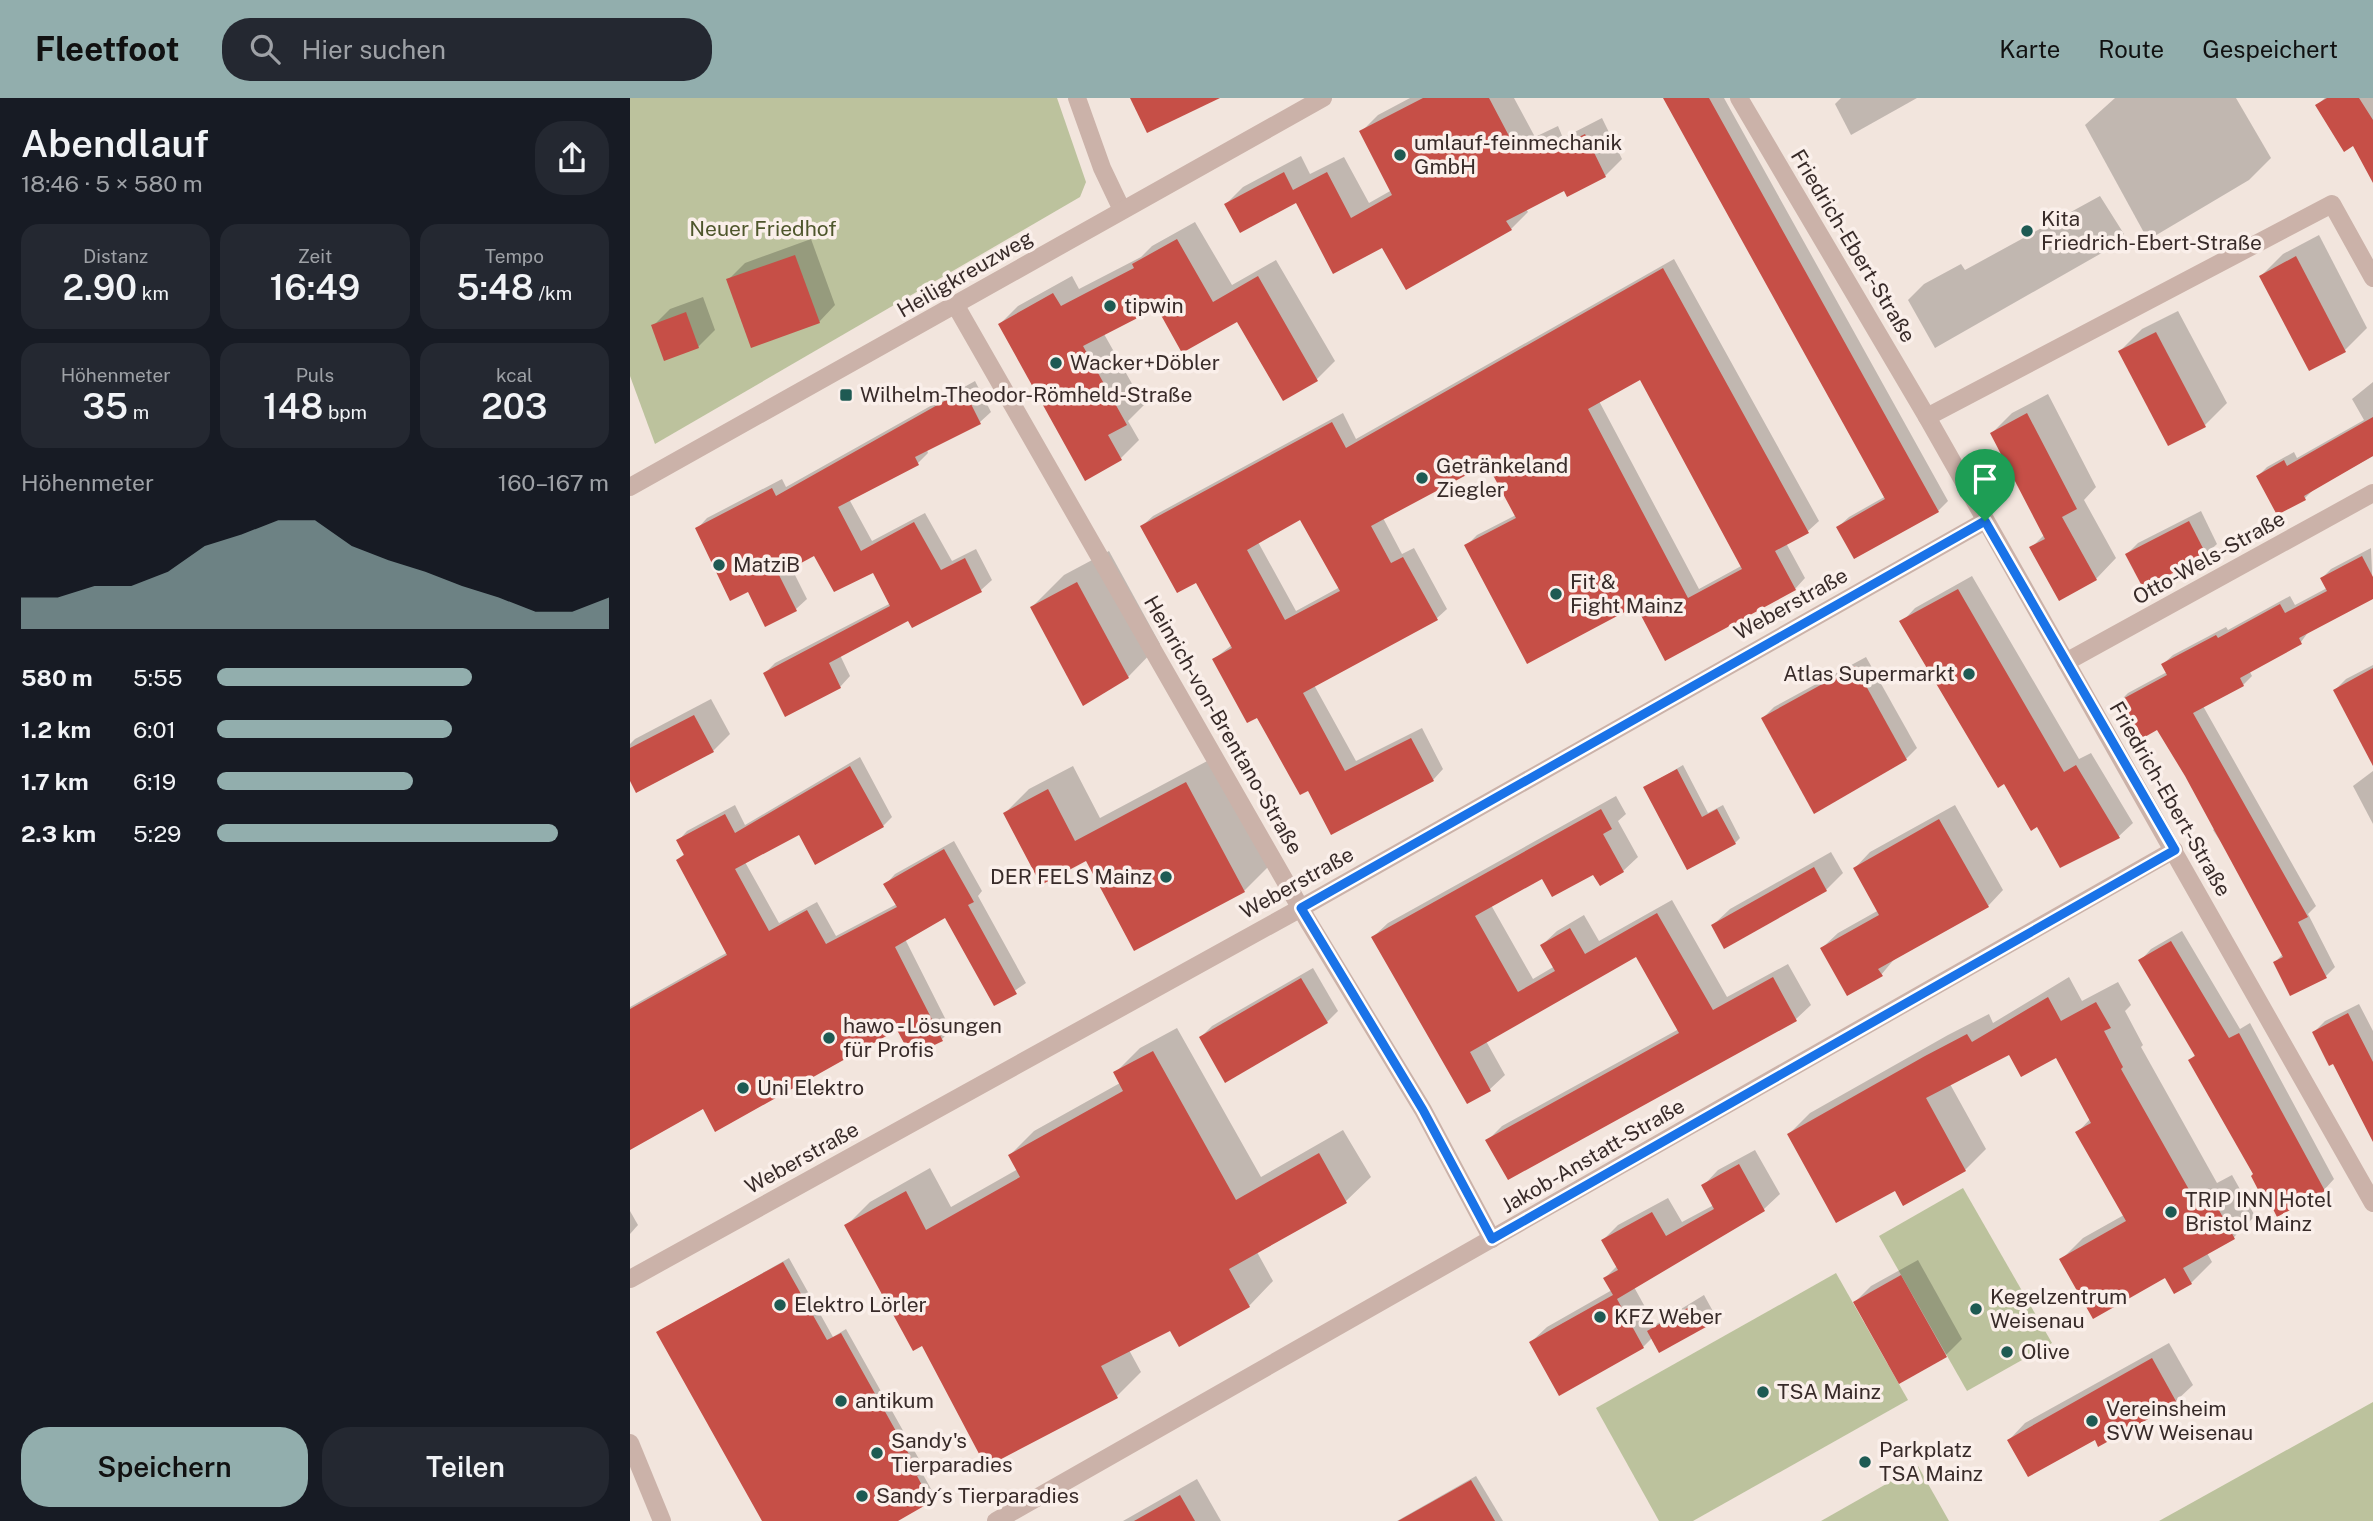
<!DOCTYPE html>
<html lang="de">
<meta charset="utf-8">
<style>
:root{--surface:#171b24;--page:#242831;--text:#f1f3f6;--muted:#9ea1a6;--accent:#92aead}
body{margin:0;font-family:"Public Sans",sans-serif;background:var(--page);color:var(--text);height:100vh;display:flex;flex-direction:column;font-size:26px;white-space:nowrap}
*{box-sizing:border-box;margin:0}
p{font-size:23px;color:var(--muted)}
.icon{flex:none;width:38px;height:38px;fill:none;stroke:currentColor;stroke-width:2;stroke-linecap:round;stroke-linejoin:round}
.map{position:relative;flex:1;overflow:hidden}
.side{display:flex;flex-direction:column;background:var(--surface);width:630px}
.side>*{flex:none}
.pin{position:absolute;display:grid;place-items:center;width:60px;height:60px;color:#fff;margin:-72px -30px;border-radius:50% 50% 50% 0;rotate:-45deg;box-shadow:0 0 7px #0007}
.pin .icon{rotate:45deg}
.round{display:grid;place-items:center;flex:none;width:74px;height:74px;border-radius:28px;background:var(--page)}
.summary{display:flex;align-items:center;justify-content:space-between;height:119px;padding:0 21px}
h1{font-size:38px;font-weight:600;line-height:52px}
.stats{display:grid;grid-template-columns:repeat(3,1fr);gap:10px;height:119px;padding:7px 21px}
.stats div{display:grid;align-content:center;border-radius:18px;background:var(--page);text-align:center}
.stats b{font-size:35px;font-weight:600}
.stats small{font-size:19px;font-weight:400}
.stats p{font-size:19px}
.chart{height:196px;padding:14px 21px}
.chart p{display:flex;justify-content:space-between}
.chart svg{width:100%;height:126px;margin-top:7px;fill:var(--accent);opacity:.7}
.cta{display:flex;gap:14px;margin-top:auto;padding:14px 21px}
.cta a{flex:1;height:80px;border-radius:28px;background:var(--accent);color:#111;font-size:28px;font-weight:600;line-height:80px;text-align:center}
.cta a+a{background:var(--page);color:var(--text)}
ul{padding:0 21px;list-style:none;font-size:23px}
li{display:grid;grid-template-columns:112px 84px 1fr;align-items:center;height:52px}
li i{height:18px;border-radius:9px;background:var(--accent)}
header{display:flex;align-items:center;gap:42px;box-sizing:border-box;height:98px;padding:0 35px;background:var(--accent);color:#111}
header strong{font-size:33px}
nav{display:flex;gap:38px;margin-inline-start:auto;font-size:24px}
.search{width:490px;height:63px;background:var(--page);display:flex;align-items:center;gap:18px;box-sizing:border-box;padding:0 24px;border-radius:28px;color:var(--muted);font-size:26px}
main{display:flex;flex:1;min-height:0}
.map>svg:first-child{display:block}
.green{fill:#bcc29d}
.shadow{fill:#0003;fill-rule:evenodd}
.building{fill:#c64f47;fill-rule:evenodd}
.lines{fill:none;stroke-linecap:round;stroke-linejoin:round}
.minor{stroke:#cbb2a9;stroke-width:18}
.route-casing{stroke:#fff;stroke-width:14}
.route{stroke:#1a73e8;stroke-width:9}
.poi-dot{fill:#1e5a53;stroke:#faefea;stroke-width:2.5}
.labels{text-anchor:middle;stroke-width:7;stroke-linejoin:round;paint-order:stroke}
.poi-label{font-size:21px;fill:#382b29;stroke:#faefea;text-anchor:start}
.park-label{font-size:21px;fill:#4e562c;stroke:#faefea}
.street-label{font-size:21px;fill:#382b29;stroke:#faefea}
</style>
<header>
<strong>Fleetfoot</strong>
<div class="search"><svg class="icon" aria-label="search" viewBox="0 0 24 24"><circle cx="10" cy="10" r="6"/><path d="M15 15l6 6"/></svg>Hier suchen</div>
<nav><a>Karte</a><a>Route</a><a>Gespeichert</a></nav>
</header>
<main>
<section class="side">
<div class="summary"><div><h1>Abendlauf</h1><p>18:46 · 5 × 580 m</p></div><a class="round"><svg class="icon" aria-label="share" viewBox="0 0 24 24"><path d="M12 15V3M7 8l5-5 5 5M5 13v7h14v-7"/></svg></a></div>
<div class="stats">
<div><p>Distanz</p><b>2.90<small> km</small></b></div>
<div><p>Zeit</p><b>16:49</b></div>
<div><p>Tempo</p><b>5:48<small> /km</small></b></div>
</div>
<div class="stats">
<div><p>Höhenmeter</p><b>35<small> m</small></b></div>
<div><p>Puls</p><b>148<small> bpm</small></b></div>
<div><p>kcal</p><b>203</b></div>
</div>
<div class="chart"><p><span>Höhenmeter</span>160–167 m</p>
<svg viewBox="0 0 160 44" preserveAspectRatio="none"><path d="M0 44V33L10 33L20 29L30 29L40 24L50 15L60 11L70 6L80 6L90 15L100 20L110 24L120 29L130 33L140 38L150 38L160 33V44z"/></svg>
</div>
<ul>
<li><b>580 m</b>5:55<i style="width:65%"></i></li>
<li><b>1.2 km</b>6:01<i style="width:60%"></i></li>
<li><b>1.7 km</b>6:19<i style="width:50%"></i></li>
<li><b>2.3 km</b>5:29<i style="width:87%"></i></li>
</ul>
<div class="cta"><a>Speichern</a><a>Teilen</a></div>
</section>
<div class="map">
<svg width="1743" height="1423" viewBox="0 0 1743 1423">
<rect width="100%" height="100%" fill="#f2e5dd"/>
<g class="green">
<polygon points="0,0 427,0 456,84 450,99 25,346 0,278"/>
<polygon points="1333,1090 1422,1245 1337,1293 1249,1138"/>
<polygon points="1206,1175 1278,1302 1063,1423 1029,1423 966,1310"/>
<polygon points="1743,1304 1743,1423 1529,1423"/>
<polygon points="1288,1368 1319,1423 1191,1423"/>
</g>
<g class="shadow">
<polygon points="780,0 884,0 905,39 928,28 933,40 972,20 992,61 975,78 935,91 896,111 898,114 881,131 753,148 667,103 596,106 613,89 671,58 680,76 714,59 739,105 762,92 731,34 748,17"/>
<polygon points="1035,0 1094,0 1318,403 1308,413 1208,429 1219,419 1256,398"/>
<polygon points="1211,0 1287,0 1221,37 1205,6"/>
<polygon points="1485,0 1606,0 1641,60 1619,82 1518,142 1455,27"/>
<polygon points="1695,0 1743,0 1743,82 1724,46 1687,7"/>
<polygon points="1470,98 1494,136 1477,152 1305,250 1278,202 1294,186 1331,166 1335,172"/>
<polygon points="565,124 602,187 646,162 705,263 687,281 653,300 608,222 528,208 474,236 514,307 498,323 509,342 491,360 370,226 388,208 442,178 449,191 511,159 522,148"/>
<polygon points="1689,137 1737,230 1715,252 1679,271 1631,178 1653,156"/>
<polygon points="181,141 205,207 189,224 98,182 115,165"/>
<path d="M1044,161L1189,423L1178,433L1156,445L1175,480L1165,491L1007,506L836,448L847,437L886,417L858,363L753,420L772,456L784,450L817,511L806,521L684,587L726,663L792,630L813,671L803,682L679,691L584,561L602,547L567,483L512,428L523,418L713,315L726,341ZM1010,280L1113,467L1069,491L969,303ZM671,420L710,489L666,513L628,444Z"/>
<polygon points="73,199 85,232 68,249 23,228 40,211"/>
<polygon points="1548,213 1597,305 1575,327 1490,253 1512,231"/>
<polygon points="345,283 361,314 350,324 297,352 298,355 288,365 219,401 242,443 295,415 322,463 346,451 362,482 351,492 283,528 279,520 210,557 220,578 210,589 135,575 145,565 261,505 244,473 185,455 161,469 177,501 166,511 136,526 118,492 67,431 77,420 152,381 156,389"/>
<polygon points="1743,284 1743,358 1684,391 1675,400 1628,378 1637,369 1664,354 1667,360 1734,322 1722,301"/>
<polygon points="1418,296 1466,389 1454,402 1486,460 1466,481 1401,450 1415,436 1362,335 1382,315"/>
<polygon points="1571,413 1587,446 1576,456 1497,456 1508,445"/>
<polygon points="1741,450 1743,499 1679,533 1671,544 1619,572 1622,578 1613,587 1573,608 1686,808 1678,816 1705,869 1696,878 1645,864 1653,856 1616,782 1583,732 1586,729 1528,629 1489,604 1498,595 1537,574 1533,566 1543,557 1596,529 1598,532 1660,498 1665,507 1697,490 1692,480 1701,471"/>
<polygon points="479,453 530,546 498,579 402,509 434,477"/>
<polygon points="1342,478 1449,661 1461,655 1503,725 1489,738 1407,727 1375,684 1272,524 1285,510"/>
<polygon points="1236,559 1287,650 1276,661 1133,620 1144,609"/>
<polygon points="1743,567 1743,641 1705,592 1716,581"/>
<polygon points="81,601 100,636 83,653 0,680 0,646 5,641"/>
<polygon points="230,659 262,719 253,728 169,734 115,764 149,825 187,804 206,838 267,806 256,786 265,776 324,743 352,793 348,798 396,885 365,906 315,818 275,841 321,932 312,941 267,929 74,1009 0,1050 0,909 98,854 48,762 55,755 48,743 57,733 105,707 115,727"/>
<polygon points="581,661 638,769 614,793 457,761 375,715 399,691 443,668 470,720"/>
<polygon points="1053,667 1078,715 1093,707 1110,740 1105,745 1016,689"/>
<polygon points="1743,673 1743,726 1723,688"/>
<polygon points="986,698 996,716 988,723 1008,759 993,773 913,779 861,807 903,881 925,868 912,847 927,833 954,817 969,843 1042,802 1097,899 1158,866 1181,907 1166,921 879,1079 857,1043 872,1028 1049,931 1007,857 856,943 875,977 860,991 837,1004 743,839 758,825"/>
<polygon points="1325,707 1373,792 1358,808 1266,859 1251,877 1192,850 1208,835 1249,812 1225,770 1240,754"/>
<polygon points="1201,754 1213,775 1196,792 1083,827 1100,811"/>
<polygon points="1552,833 1610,931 1620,925 1704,1081 1694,1092 1625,1075 1560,962 1566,956 1511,862 1521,851"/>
<polygon points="683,870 708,913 697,924 571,939 582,928"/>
<polygon points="1439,879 1452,903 1488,884 1501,907 1495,913 1513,947 1511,949 1587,1085 1602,1077 1625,1118 1604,1139 1577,1155 1582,1164 1561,1185 1432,1161 1453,1140 1494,1117 1448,1034 1461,1020 1426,957 1380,955 1320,986 1356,1051 1335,1072 1265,1091 1159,1036 1180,1015 1318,937 1359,916 1363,925"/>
<polygon points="1729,906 1743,933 1743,1039 1704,963 1684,934 1695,923"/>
<polygon points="547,930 631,1079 713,1032 741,1079 716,1103 627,1154 643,1183 619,1208 540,1231 499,1252 511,1274 487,1298 293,1245 216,1128 240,1104 300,1070 321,1109 388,1071 380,1057 404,1033 490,985 485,975 510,950"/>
<polygon points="1125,1052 1150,1096 1134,1111 1004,1189 1025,1227 1074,1197 1085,1217 1075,1228 1023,1239 1013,1249 901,1244 917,1229 982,1192 975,1180 987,1168 973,1142 988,1127 1038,1100 1052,1124 1084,1107 1073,1088 1088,1072"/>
<polygon points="0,1113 8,1127 0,1136"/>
<polygon points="159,1160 203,1239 216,1231 294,1370 291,1373 305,1398 264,1423 134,1423 29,1234"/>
<polygon points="1288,1162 1332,1241 1316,1257 1225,1204 1241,1188"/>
<polygon points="1539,1245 1563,1287 1546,1303 1465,1340 1379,1342 1395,1325"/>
<polygon points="846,1378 873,1423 767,1423"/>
<polygon points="567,1381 591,1423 493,1423"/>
</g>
<g class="building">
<polygon points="500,0 590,0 517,35"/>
<polygon points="793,0 859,0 888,55 911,44 916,55 955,36 976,79 937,99 934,93 876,123 882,132 776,192 752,150 703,176 666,105 610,135 594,106 654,74 663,92 697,74 721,120 762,97 729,33"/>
<polygon points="1033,0 1079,0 1309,414 1224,461 1206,429 1255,401"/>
<polygon points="1697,0 1729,0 1743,22 1743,85 1723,48 1714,54 1685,7"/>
<polygon points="547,141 583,204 628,178 688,283 653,303 607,224 552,255 527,210 453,248 497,327 478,337 492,362 455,383 368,226 423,195 431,208 504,170 502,166"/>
<polygon points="165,157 190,225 121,250 96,181"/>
<polygon points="1666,158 1716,254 1679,273 1629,178"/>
<path d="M1033,170L1179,435L1145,453L1166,492L1035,563L1006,508L897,566L834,447L886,420L857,366L741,428L761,465L773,459L808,522L673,595L715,673L781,640L804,683L701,737L678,693L670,697L627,620L617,625L582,561L602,550L566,485L547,495L510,428L702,324L716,350ZM1010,282L1112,471L1058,500L958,311ZM670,422L710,493L655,522L617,452Z"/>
<polygon points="56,214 69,250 34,263 21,227"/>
<polygon points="1526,234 1576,329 1538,348 1488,253"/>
<polygon points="334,292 351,326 285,359 289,367 208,409 231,453 284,424 311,472 335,460 352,494 282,530 278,523 199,565 211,590 155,619 133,575 260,508 243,475 204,494 184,458 149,477 167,513 135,529 118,494 100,503 65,430 142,390 146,398"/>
<polygon points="1397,315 1447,411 1432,419 1467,482 1429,503 1399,449 1415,441 1360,335"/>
<polygon points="1743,319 1743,358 1674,398 1676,402 1647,417 1626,378 1654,362 1657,368"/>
<polygon points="1559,423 1577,458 1513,490 1495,456"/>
<polygon points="1732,458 1743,479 1743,501 1669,540 1672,546 1610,580 1614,588 1563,615 1678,819 1668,824 1697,880 1660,898 1643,864 1653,859 1555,678 1527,632 1513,640 1506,628 1502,630 1487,604 1537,577 1531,566 1586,537 1588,540 1650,506 1655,515 1697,493 1690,480"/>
<polygon points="447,484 499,580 453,608 400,509"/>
<polygon points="1328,491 1434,674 1446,667 1490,740 1430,770 1407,729 1401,733 1374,686 1368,690 1269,523"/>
<polygon points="1225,568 1277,662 1184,716 1131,620"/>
<polygon points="1743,570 1743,668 1703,592"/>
<polygon points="64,617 84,654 6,695 0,683 0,650"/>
<polygon points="220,668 254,729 185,767 169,737 105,771 139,833 177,812 196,846 267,809 253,786 314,751 344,804 338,807 387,896 364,908 315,820 265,849 313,943 281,958 267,932 85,1034 73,1011 0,1052 0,911 97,857 46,762 54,757 46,742 95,716 105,735"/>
<polygon points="1047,671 1072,719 1087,711 1106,746 1057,772 1013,689"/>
<polygon points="556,684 615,794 504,853 456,763 411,787 373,715 418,691 445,743"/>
<polygon points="971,711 982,731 973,736 994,774 970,788 963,777 922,799 912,781 845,818 888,894 925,873 910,847 940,830 955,856 1027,815 1083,912 1143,879 1167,923 878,1082 855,1042 1049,935 1006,859 840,954 861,993 837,1006 741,839"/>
<polygon points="1309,721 1359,809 1248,871 1253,878 1217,898 1190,850 1249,817 1223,770"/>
<polygon points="1184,769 1197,793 1094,851 1081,827"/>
<polygon points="1541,843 1599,940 1609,935 1695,1093 1647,1119 1642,1109 1638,1111 1621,1078 1623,1076 1558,962 1565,958 1508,862"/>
<polygon points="671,880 698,925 595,985 569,939"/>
<polygon points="1418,899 1431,923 1466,904 1481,930 1474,933 1493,969 1491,971 1566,1104 1580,1096 1605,1141 1553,1170 1562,1186 1544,1196 1535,1180 1463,1221 1429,1161 1496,1123 1445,1034 1461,1025 1426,960 1391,979 1379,957 1296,1000 1336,1073 1273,1108 1265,1093 1206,1125 1157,1036 1295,958 1337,936 1342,944"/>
<polygon points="1718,915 1743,964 1743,1044 1703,966 1699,968 1682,934"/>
<polygon points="523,953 606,1102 689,1055 717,1105 599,1171 620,1209 549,1249 540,1233 471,1268 488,1300 356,1369 292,1248 283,1253 214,1127 276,1093 296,1132 390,1079 378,1057 493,993 483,974"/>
<polygon points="1109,1066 1135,1113 987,1201 1014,1250 929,1298 899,1244 983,1197 973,1180 988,1172 971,1142 1022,1114 1036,1138 1084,1111 1071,1087"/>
<polygon points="153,1164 197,1242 211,1235 290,1376 287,1378 301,1404 268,1423 132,1423 26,1234"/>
<polygon points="1271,1177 1317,1259 1269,1286 1223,1204"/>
<polygon points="1063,1207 1076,1229 1029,1255 1017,1233"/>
<polygon points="1522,1260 1547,1305 1468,1349 1465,1342 1398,1379 1377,1342"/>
<polygon points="841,1382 865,1423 768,1423"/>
<polygon points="550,1397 565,1423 504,1423"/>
</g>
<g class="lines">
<g class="minor">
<polyline points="447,0 472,70 492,112"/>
<polyline points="1109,0 1297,319 1743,1105"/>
<polyline points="326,208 678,823 793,1012 862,1141"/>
<polyline points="1297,319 1702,106 1743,180"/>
<polyline points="0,389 693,0"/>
<polyline points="1436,564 1743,395"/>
<polyline points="0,1181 671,810 1355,423"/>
<polyline points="0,1345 32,1423"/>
<polyline points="366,1423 1544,752"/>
</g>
</g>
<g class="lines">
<g class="route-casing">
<polygon id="route" points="1355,423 1545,752 862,1141 793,1012 671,810"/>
</g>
<use href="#route" class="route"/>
</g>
<g class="poi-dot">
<circle cx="770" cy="57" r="7"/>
<circle cx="1397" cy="133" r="7"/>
<circle cx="480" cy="208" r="7"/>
<circle cx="426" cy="265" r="7"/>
<rect x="209" y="290" width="14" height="14" rx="3.5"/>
<circle cx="792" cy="380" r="7"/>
<circle cx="89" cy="467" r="7"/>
<circle cx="926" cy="496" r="7"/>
<circle cx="1339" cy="576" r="7"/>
<circle cx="536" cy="779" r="7"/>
<circle cx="199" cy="940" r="7"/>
<circle cx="113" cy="990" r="7"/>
<circle cx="1541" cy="1114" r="7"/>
<circle cx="150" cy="1207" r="7"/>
<circle cx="1346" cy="1211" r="7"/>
<circle cx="970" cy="1219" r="7"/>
<circle cx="1377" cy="1254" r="7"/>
<circle cx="1133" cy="1294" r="7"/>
<circle cx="211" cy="1303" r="7"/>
<circle cx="1462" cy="1323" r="7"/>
<circle cx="247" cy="1355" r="7"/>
<circle cx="1235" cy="1364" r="7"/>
<circle cx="232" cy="1398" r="7"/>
</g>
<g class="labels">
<g class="poi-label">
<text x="784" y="52">umlauf-feinmechanik<tspan x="784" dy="24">GmbH</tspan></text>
<text x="1411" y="128">Kita<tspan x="1411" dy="24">Friedrich-Ebert-Straße</tspan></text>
<text x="494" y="215">tipwin</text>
<text x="440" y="272">Wacker+Döbler</text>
<text x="230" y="304">Wilhelm-Theodor-Römheld-Straße</text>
<text x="806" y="375">Getränkeland<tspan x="806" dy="24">Ziegler</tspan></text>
<text x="103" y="474">MatziB</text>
<text x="940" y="491">Fit &amp;<tspan x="940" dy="24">Fight Mainz</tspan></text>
<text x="1325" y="583" text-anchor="end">Atlas Supermarkt</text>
<text x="522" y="786" text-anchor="end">DER FELS Mainz</text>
<text x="213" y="935">hawo - Lösungen<tspan x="213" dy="24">für Profis</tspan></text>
<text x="127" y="997">Uni Elektro</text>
<text x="1555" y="1109">TRIP INN Hotel<tspan x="1555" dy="24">Bristol Mainz</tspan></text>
<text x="1360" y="1206">Kegelzentrum<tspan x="1360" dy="24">Weisenau</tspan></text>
<text x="164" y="1214">Elektro Lörler</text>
<text x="984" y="1226">KFZ Weber</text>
<text x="1391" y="1261">Olive</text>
<text x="1147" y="1301">TSA Mainz</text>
<text x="225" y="1310">antikum</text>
<text x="1476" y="1318">Vereinsheim<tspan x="1476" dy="24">SVW Weisenau</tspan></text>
<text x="261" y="1350">Sandy's<tspan x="261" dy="24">Tierparadies</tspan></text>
<text x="1249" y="1359">Parkplatz<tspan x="1249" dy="24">TSA Mainz</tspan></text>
<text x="246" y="1405">Sandy´s Tierparadies</text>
</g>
<g class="park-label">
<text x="133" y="138">Neuer Friedhof</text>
</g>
<g class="street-label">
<text transform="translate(1223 148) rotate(59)" y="7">Friedrich-Ebert-Straße</text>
<text transform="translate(335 176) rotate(-30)" y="7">Heiligkreuzweg</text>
<text transform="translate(1579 460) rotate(-29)" y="7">Otto-Wels-Straße</text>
<text transform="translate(1161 506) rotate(-29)" y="7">Weberstraße</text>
<text transform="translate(593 627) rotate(60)" y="7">Heinrich-von-Brentano-Straße</text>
<text transform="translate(1540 701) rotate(60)" y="7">Friedrich-Ebert-Straße</text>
<text transform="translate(667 785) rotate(-29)" y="7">Weberstraße</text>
<text transform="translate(963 1058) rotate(-30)" y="7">Jakob-Anstatt-Straße</text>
<text transform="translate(172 1060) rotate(-29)" y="7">Weberstraße</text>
</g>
</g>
</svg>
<div class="pin" style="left:1355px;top:423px;background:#1e9e55"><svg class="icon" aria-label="arrive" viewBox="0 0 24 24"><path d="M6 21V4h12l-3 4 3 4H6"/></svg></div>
</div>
</main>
